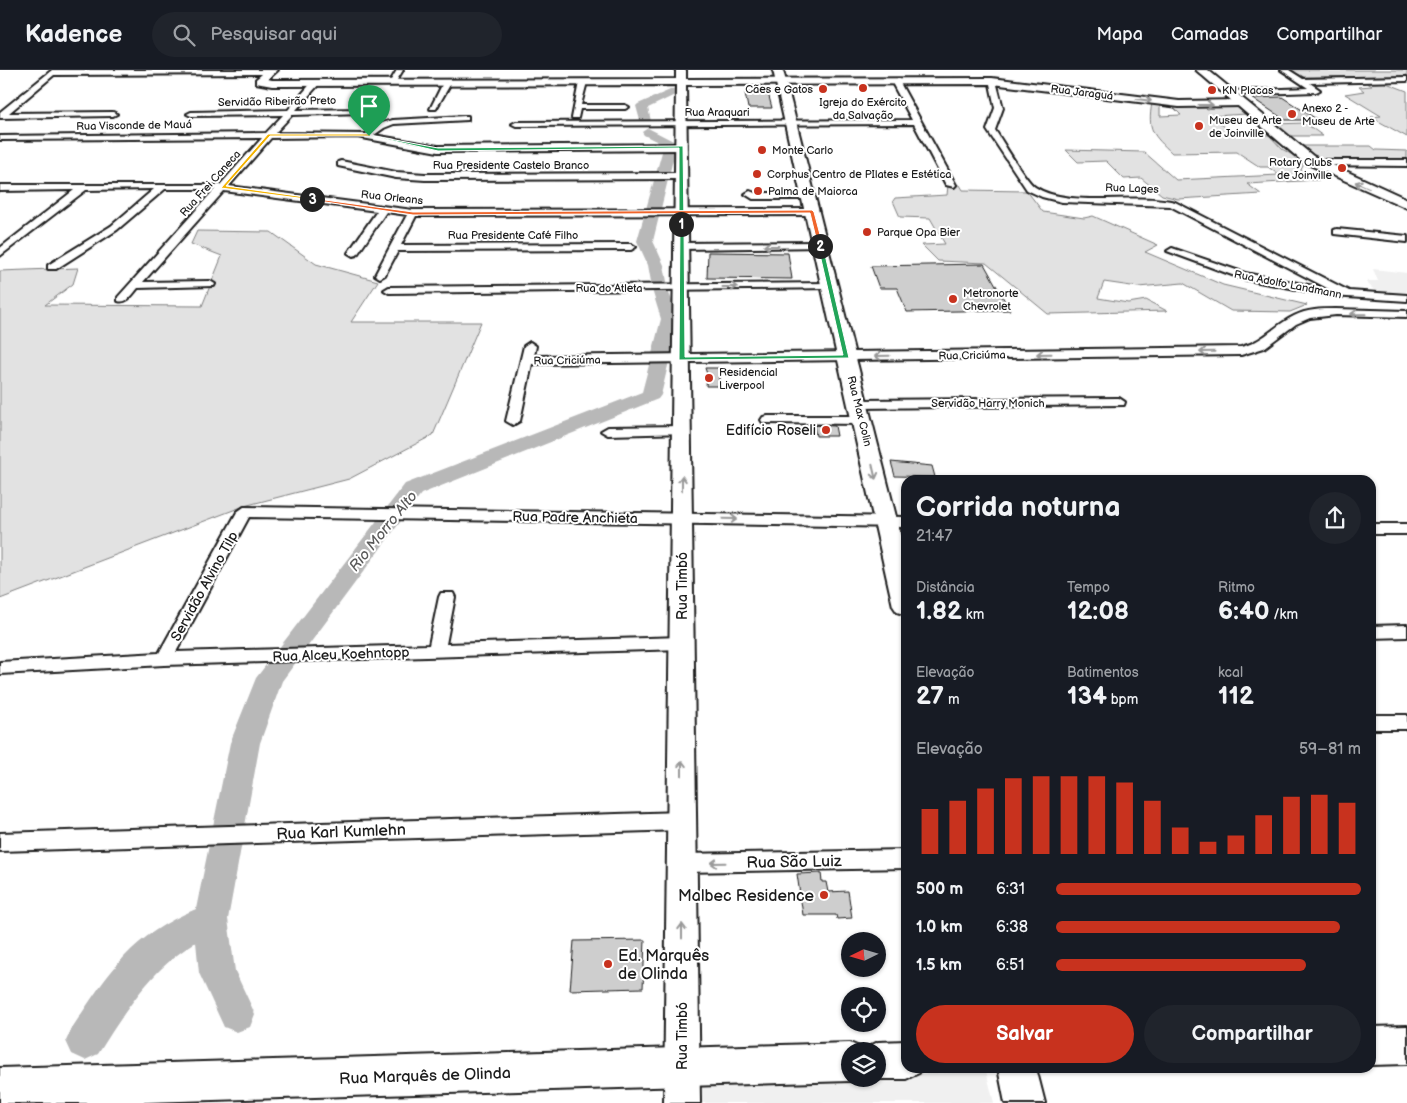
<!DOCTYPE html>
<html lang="pt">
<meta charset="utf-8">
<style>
:root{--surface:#171b24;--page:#20242c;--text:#f1f3f6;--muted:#9ea1a6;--line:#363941;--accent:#c8321e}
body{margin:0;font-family:"Balsamiq Sans",sans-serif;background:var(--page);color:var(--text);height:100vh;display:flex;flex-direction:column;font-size:19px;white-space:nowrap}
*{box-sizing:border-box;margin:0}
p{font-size:16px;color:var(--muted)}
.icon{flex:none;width:28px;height:28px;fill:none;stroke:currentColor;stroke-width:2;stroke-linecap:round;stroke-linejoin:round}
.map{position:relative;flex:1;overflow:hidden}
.drawer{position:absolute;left:901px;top:405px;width:475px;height:598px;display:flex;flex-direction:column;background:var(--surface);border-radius:15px;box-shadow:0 1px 4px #0004}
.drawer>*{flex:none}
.needle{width:32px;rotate:265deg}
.buttons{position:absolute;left:841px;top:862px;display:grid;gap:10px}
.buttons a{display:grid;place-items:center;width:45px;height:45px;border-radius:50%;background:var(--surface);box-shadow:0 1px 4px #0004;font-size:25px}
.pin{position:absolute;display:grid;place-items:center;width:42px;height:42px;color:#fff;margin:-51px -21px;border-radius:50% 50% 50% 0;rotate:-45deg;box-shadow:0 0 5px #0007}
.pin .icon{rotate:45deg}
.km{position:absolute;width:25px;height:25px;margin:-12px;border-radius:50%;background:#222;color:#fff;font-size:14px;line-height:25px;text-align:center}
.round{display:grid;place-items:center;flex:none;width:52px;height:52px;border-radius:26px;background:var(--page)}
.head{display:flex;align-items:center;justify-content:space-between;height:85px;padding:0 15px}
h1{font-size:28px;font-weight:800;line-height:38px}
.figures{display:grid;grid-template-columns:repeat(3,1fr);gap:8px;height:85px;padding:5px 15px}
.figures div{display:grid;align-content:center}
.figures b{font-size:25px;font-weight:800}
.figures small{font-size:14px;font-weight:400}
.figures p{font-size:14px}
.chart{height:140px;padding:10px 15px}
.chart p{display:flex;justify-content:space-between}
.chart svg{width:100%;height:90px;margin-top:5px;stroke:var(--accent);stroke-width:6}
.cta{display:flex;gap:10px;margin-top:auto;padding:10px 15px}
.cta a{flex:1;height:58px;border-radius:30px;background:var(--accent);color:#fff;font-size:20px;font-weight:800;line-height:58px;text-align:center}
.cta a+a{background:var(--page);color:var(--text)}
ul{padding:0 15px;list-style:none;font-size:16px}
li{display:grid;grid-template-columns:80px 60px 1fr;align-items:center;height:38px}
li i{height:12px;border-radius:6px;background:var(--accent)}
header{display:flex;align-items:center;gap:30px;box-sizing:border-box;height:70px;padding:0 25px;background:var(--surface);border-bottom:1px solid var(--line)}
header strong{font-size:24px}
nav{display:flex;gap:28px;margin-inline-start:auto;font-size:18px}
.search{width:350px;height:45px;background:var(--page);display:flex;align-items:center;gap:12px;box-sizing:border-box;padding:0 18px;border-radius:28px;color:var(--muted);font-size:19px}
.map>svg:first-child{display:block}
.built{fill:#f0f0f0}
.green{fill:#e2e2e2;stroke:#7f7f7f}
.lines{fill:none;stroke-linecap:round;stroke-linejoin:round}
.river{fill:#b8b8b8;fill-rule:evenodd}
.building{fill:#cecece;stroke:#1c1c1c}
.street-casing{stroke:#1c1c1c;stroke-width:4}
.secondary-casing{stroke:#1c1c1c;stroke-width:4}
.primary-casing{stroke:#1c1c1c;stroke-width:4}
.street{fill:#fff;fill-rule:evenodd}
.secondary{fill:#fff;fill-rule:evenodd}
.primary{fill:#fff;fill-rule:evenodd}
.oneway{stroke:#999}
.split-1{fill:#22a559;stroke:#fff}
.split-2{fill:#22a559;stroke:#fff}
.split-3{fill:#f0652b;stroke:#fff}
.split-4{fill:#f5b400;stroke:#fff}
.poi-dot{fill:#c8321e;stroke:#fff;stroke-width:2}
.labels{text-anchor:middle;stroke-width:4;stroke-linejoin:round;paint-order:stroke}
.far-poi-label{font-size:11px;fill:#1c1c1c;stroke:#fff;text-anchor:start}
.far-street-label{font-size:11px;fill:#1c1c1c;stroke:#fff}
.poi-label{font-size:14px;fill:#1c1c1c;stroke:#fff;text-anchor:end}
.street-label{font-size:14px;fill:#1c1c1c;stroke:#fff}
.water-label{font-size:15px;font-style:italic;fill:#5a5a5a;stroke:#fff}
.near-street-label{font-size:16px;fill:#1c1c1c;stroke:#fff}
.near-poi-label{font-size:16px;fill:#1c1c1c;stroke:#fff;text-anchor:end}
</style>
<header>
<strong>Kadence</strong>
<div class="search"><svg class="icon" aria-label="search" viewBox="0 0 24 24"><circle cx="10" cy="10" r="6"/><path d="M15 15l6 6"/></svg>Pesquisar aqui</div>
<nav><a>Mapa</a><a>Camadas</a><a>Compartilhar</a></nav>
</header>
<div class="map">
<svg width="1407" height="1033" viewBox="0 0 1407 1033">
<rect width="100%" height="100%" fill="#fff"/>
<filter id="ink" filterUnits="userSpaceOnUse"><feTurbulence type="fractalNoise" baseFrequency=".02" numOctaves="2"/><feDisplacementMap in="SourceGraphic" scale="10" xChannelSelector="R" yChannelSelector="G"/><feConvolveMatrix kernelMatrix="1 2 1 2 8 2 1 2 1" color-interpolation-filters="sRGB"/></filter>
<g filter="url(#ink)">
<g class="built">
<polygon points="1373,199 1407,203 1407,223 1377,223 1365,211 1378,211"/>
<polygon points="986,1001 994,1033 696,1033 695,1013 878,1009 878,1005"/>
</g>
<g class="green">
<polygon points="1289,0 1407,0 1407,6 1304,7"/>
<polygon points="1364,11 1381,11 1407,21 1407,67 1371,47 1381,46 1345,24 1364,21 1359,17 1372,16"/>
<path d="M1152,33L1160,34V46L1181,45L1171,35L1239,37L1247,44L1212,46L1234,65H1269L1282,79L1305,92L1301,100L1319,110L1247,114L1261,124L1178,129L1162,125L1141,108L1124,109L1106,91L1078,92L1066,80L1144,82L1176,110L1279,105L1268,97H1260L1237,82L1172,83C1153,65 1147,60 1152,33Z"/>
<polygon points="1305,53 1323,66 1289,66 1274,54"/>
<polygon points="1301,76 1371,76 1376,80 1407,81 1407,92 1331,92 1317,90"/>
<polygon points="948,115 960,115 963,120 1027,121 1043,142 1084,148 1093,146 1158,175 1145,182 1223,215 1307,235 1290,242 1231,241 1183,213 1138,217 1104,212 1098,228 1128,233 1146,230 1167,241 1048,244 986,193 938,191 922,175 945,174 930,148 900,147 893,131 895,128 947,125"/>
<polygon points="197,161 271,162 316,194 378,211 351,252 481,252 433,365 349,409 244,436 0,529 0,201 78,198 73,214 45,235 202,236 222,186 191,174"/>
</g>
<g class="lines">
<g class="river">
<polygon points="677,17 681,18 681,22 648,38 651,51 645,55 641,54 636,36 638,34"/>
<path d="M648,58L677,73L653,171L664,195L669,223L679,249L661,325L658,329L421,424L282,611L260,673L228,849L235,901L255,944L250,957L237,962L224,957L199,903L196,872C151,899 126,940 98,984L85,990L72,984L66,971L72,958C109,902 131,866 196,839L230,673L256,608L405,414L642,322L661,249L653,223L648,195L637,171L664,75L644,65L642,62Z"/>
</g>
</g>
<g class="building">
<polygon points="763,21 768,23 772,38 748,38 745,23"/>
<polygon points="1282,27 1299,38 1318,50 1285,50 1252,28"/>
<polygon points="708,182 788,183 792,209 707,208"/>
<polygon points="984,194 1010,240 907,242 897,218 879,218 871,196"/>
<polygon points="705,298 719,298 719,316 706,316 707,304"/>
<polygon points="814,355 835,356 837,366 816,366"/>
<polygon points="891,392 932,396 935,407 895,406"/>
<polygon points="821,803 822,812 826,812 828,822 848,821 852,848 837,849 836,845 803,845 797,804"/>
<polygon points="645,870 643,918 570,920 574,871"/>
</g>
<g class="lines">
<g class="street-casing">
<g id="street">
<polygon points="52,0 270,0 273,2 270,4 54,5 9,43 113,42 117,44 113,46 0,48 0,42"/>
<polygon points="397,0 403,0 394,15 388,15"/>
<polygon points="1281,0 1289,0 1303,9 1407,7 1407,11 1310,13 1320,20 1316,22 1229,25 1225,23 1229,21 1308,18"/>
<polygon points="895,9 899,11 956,115 954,117 946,115 914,54 516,56 512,54 516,52 912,50 891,11"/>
<path d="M989,9L996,11L1003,38L995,60C1003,72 1025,110 1035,117C1068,139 1135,122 1175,132L1349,221L1407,225V231L1332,226L1243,209L1167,181L1172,178L1245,203L1329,219L1170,136L1062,132L1042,127L1027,120L987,60L995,38Z"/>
<polygon points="583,10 587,12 581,35 625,35 629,37 625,39 580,39 578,48 572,48 579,12"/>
<path d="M313,11L320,13L296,40L363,39L367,41L363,43L292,45L275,63L366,64L378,54L393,50L465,46H468V50L394,54L384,58L374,65L438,76L681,74L685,77L681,80L438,82L357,67L271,68L229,116L413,140L812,139L817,142L812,145L416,146L401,175L631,174L636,177L631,180L398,181L385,205L380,208L375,205L407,145L386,142L357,185L353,186L348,183L377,141L224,121L143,212L210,211L215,214L214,216L138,218C132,225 127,234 118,231V227L215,119H165L117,160L56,199H48V195L111,156L154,119L86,120L0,186V178L74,120L0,121V115H220L262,68L0,70V66L266,63L283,45L191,46L187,44L191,42L288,40Z"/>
<polygon points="444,11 451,13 436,39 430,39"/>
<polygon points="1314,90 1407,90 1407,96 1311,95 1311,91"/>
<polygon points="341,91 396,102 425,104 681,103 685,106 681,109 425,110 396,108 338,96 338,92"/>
<polygon points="750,121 755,123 808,123 813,126 808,129 753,129 745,124"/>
<polygon points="1337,159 1407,166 1407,172 1334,164 1334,160"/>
<polygon points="820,172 825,175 824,177 681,179 676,176 681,173"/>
<polygon points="830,213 835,216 834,218 389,223 384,220 389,217"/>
<path d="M1336,239L1407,241V247L1336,245L1310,248L1296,254L1264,278L1241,285L532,294L520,351L513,355L506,351L524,276L530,272L536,276L534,286L1241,277C1263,272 1275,255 1294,246C1307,239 1322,239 1336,239Z"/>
<polygon points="1119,328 1125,332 1124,335 858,338 852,334 858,330"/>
<polygon points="768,346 862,346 869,350 862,354 763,353 761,350 763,347"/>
<polygon points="682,356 687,357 689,360 687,363 608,365 601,361 608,357"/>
<polygon points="244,437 906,447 906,457 249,447 176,582 429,575 439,527 441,523 453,523 455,527 446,574 682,567 688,569 691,573 688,577 682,579 164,595 0,604 0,592 159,583 237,442"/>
<rect x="1371" y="454" width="36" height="10"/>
<polygon points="1407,555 1407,567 1371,568 1371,556"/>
<rect x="1371" y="645" width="36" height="14"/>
<polygon points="682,742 689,745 692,751 689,757 682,760 0,781 0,763"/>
<polygon points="906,780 906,798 682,802 674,800 671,793 674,786 682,784"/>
</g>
</g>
<g class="secondary-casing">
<polygon id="secondary" points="267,0 278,0 268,9 272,10 676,9 676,0 686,0 686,9 992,8 1179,31 1241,30 1246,33 1241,36 1179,37 992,14 686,15 700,1033 664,1033 676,15 272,16 256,13 256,9"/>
</g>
<g class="primary-casing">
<g id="primary">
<polygon points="773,0 783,0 906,486 906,545 897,542 893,536"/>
<polygon points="1196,0 1208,0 1313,86 1407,129 1407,138 1303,92"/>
<polygon points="1407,956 1407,994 1371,995 1371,957"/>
<polygon points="906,971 906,998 922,998 919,1003 906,1009 875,1009 878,1009 878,981 850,981 850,1009 856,1009 850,1011 115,1033 0,1033 0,998 850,973 864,979 878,972"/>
<polygon points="998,998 1036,998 1045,1033 1005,1033"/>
</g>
</g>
<use href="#street" class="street"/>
<use href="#secondary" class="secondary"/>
<use href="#primary" class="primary"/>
</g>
<defs><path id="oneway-shaft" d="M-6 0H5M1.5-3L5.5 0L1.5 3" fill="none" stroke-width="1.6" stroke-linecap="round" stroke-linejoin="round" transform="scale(1.25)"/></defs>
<g class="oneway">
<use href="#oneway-shaft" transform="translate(1144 30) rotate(7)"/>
<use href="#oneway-shaft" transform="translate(1206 35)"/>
<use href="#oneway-shaft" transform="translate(1362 115) rotate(-156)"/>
<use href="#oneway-shaft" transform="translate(771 176) rotate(180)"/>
<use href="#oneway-shaft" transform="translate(730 217)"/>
<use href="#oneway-shaft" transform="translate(1358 244) rotate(-179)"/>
<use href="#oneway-shaft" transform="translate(1207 282) rotate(179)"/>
<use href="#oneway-shaft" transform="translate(1044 284) rotate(179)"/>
<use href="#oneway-shaft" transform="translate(882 286) rotate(179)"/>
<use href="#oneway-shaft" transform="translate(874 402) rotate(77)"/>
<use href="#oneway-shaft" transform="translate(682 413) rotate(-90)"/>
<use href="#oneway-shaft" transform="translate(730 449) rotate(1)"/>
<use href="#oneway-shaft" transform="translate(682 698) rotate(-90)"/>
<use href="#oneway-shaft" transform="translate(718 793) rotate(179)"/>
<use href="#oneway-shaft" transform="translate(682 861) rotate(-90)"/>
</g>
</g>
<polygon class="split-1" points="368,65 438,78 683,76 684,154 679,154 679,78 438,81"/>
<polygon class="split-2" points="680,153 684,154 685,287 843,285 818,176 820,175 823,176 849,288 679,290"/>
<polygon class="split-3" points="310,128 413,142 812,140 814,142 823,176 818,176 810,143 413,145 312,130"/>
<polygon class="split-4" points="268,64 369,64 371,66 270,66 226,116 312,128 314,130 221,118"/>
<g class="poi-dot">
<circle cx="863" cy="18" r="5"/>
<circle cx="823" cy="19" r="5"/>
<circle cx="1212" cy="20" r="5"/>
<circle cx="1292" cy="44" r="5"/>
<circle cx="1199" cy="56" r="5"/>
<circle cx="762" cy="80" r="5"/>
<circle cx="1342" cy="98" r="5"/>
<circle cx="757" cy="104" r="5"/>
<circle cx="758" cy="121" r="5"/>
<circle cx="867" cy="162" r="5"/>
<circle cx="953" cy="229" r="5"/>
<circle cx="709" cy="308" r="5"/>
<circle cx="826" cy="360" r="5"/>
<circle cx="824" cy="825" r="5"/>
<circle cx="608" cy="894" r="5"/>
</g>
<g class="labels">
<g class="far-poi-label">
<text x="813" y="23" text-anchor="end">Cães e Gatos</text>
<text x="1222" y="24">KN Placas</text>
<text x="863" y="36" text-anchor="middle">Igreja do Exército<tspan x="863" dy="13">da Salvação</tspan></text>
<text x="1302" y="42">Anexo 2 -<tspan x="1302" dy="13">Museu de Arte</tspan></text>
<text x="1209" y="54">Museu de Arte<tspan x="1209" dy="13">de Joinville</tspan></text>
<text x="772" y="84">Monte Carlo</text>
<text x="1332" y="96" text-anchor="end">Rotary Clubs<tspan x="1332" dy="13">de Joinville</tspan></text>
<text x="767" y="108">Corphus Centro de PIlates e Estética</text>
<text x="768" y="125">Palma de Maiorca</text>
<text x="877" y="166">Parque Opa Bier</text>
<text x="963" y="227">Metronorte<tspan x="963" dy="13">Chevrolet</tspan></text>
<text x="719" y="306">Residencial<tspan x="719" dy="13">Liverpool</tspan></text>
</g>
<g class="far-street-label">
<text transform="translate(1082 22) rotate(7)" y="4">Rua Jaraguá</text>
<text transform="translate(277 31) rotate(-1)" y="4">Servidão Ribeirão Preto</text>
<text x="717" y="46">Rua Araquari</text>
<text transform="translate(134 55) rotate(-1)" y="4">Rua Visconde de Mauá</text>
<text x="511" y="99">Rua Presidente Castelo Branco</text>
<text transform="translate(210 113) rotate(-48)" y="4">Rua Frei Caneca</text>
<text transform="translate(1132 118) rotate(2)" y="4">Rua Lages</text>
<text transform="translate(392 127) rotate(6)" y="4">Rua Orleans</text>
<text x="513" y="169">Rua Presidente Café Filho</text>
<text transform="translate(1288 214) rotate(11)" y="4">Rua Adolfo Landmann</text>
<text x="609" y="222">Rua do Atleta</text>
<text transform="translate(972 285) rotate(-1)" y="4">Rua Criciúma</text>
<text transform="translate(567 290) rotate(-1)" y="4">Rua Criciúma</text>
<text x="988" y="337">Servidão Harry Monich</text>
<text transform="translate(860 341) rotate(76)" y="4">Rua Max Colin</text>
</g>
<g class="poi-label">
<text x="816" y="365">Edifício Roseli</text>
</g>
<g class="street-label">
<text transform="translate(575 447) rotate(1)" y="5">Rua Padre Anchieta</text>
<text transform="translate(204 516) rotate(-61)" y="5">Servidão Alvino Tilp</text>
<text transform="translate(682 516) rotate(-90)" y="5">Rua Timbó</text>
<text transform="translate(341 584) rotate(-2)" y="5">Rua Alceu Koehntopp</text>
<text transform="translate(682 966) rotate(-90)" y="5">Rua Timbó</text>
</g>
<g class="water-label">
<text transform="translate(383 461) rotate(-51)" y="5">Rio Morro Alto</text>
</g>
<g class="near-street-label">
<text transform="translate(341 761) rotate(-2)" y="6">Rua Karl Kumlehn</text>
<text transform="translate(794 791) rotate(-1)" y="6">Rua São Luiz</text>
<text transform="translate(425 1005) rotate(-2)" y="6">Rua Marquês de Olinda</text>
</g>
<g class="near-poi-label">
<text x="814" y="831">Malbec Residence</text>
<text x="618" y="891" text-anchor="start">Ed. Marquês<tspan x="618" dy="18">de Olinda</tspan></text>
</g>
</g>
</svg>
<div class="buttons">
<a><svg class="needle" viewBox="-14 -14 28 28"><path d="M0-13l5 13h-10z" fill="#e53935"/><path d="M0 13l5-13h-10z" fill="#9ea1a6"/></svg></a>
<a><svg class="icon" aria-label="locate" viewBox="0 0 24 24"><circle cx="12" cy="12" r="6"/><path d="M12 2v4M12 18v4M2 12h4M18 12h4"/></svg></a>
<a><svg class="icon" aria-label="layers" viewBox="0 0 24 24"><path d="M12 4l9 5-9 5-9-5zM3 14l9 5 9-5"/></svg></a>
</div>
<div class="pin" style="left:369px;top:66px;background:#1e9e55"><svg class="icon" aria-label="arrive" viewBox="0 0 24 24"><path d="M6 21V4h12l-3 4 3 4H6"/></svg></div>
<b class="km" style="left:681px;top:154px">1</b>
<b class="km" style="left:820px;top:176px">2</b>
<b class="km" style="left:312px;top:129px">3</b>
<section class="drawer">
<div class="head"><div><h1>Corrida noturna</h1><p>21:47</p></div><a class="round"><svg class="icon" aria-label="share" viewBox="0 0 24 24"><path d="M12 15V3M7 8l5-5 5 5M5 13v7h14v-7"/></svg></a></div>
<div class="figures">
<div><p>Distância</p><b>1.82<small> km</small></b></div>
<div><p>Tempo</p><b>12:08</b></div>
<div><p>Ritmo</p><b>6:40<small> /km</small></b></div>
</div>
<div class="figures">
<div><p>Elevação</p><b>27<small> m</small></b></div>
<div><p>Batimentos</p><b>134<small> bpm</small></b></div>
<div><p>kcal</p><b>112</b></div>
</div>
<div class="chart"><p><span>Elevação</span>59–81 m</p>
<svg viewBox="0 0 160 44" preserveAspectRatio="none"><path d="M5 44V22M15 44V18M25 44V12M35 44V7M45 44V6M55 44V6M65 44V6M75 44V9M85 44V18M95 44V31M105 44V38M115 44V35M125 44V25M135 44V16M145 44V15M155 44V19"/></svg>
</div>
<ul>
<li><b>500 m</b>6:31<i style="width:100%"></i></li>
<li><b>1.0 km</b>6:38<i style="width:93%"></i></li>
<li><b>1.5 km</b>6:51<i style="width:82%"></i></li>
</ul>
<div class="cta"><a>Salvar</a><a>Compartilhar</a></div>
</section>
</div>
